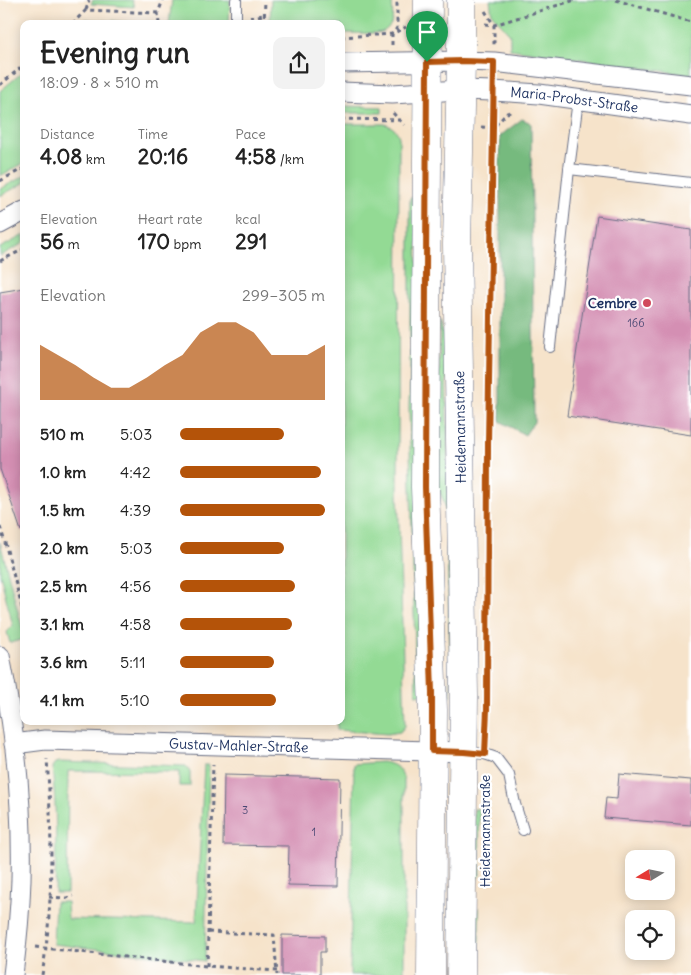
<!DOCTYPE html>
<meta charset="utf-8">
<style>
:root{--surface:#fff;--page:#f2f2f2;--text:#222;--muted:#767676;--accent:#b45309}
body{margin:0;font-family:Delius,sans-serif;background:var(--page);color:var(--text);height:100vh;display:flex;flex-direction:column;font-size:19px;white-space:nowrap}
*{box-sizing:border-box;margin:0}
p{font-size:16px;color:var(--muted)}
.icon{flex:none;width:28px;height:28px;fill:none;stroke:currentColor;stroke-width:2;stroke-linecap:round;stroke-linejoin:round}
.map{position:relative;flex:1;overflow:hidden}
.sheet{position:absolute;left:20px;top:20px;width:325px;height:705px;display:flex;flex-direction:column;background:var(--surface);border-radius:10px;box-shadow:0 2px 12px #0003}
.sheet>*{flex:none}
.needle{width:32px;rotate:260deg}
.fabs{position:absolute;left:625px;top:850px;display:grid;gap:10px}
.fabs a{display:grid;place-items:center;width:50px;height:50px;border-radius:10px;background:var(--surface);box-shadow:0 2px 12px #0003;font-size:25px}
.pin{position:absolute;display:grid;place-items:center;width:42px;height:42px;color:#fff;margin:-51px -21px;border-radius:50% 50% 50% 0;rotate:-45deg;box-shadow:0 0 5px #0007}
.pin .icon{rotate:45deg}
.round{display:grid;place-items:center;flex:none;width:52px;height:52px;border-radius:10px;background:var(--page)}
.head{display:flex;align-items:center;justify-content:space-between;height:85px;padding:0 20px}
h1{font-size:28px;font-weight:700;line-height:38px}
.metrics{display:grid;grid-template-columns:repeat(3,1fr);gap:8px;height:85px;padding:5px 20px}
.metrics div{display:grid;align-content:center}
.metrics b{font-size:21px;font-weight:700}
.metrics small{font-size:14px;font-weight:400}
.metrics p{font-size:14px}
.chart{height:140px;padding:10px 20px}
.chart p{display:flex;justify-content:space-between}
.chart svg{width:100%;height:90px;margin-top:5px;fill:var(--accent);opacity:.7}
ul{padding:0 20px;list-style:none;font-size:16px}
li{display:grid;grid-template-columns:80px 60px 1fr;align-items:center;height:38px}
li i{height:12px;border-radius:6px;background:var(--accent)}
.map>svg:first-child{display:block}
.green{fill:#93da94;stroke:#578479}
.forest{fill:#76ba7e;stroke:#48746e}
.building{fill:#d48fb3}
.lines{fill:none;stroke-linecap:round;stroke-linejoin:round}
.service-casing{stroke:#686e84;stroke-width:12}
.minor-casing{stroke:#686e84;stroke-width:21}
.secondary-casing{stroke:#686e84;stroke-width:29}
.path{stroke:#686e84;stroke-width:3;stroke-dasharray:4 4;stroke-linecap:butt}
.service{stroke:#fff;stroke-width:10}
.minor{stroke:#fff;stroke-width:19}
.secondary{stroke:#fff;stroke-width:28}
.route-casing{stroke:#fff;stroke-width:10}
.route{stroke:#b45309;stroke-width:6}
.poi-dot{fill:#d1495b;stroke:#fff;stroke-width:2}
.labels{text-anchor:middle;stroke-width:4.5;stroke-linejoin:round;paint-order:stroke}
.number-label{font-size:11px;fill:#494773}
.street-label{font-size:14px;fill:#1b2f5e;stroke:#fff}
.poi-label{font-size:14px;font-weight:bold;fill:#1b2f5e;stroke:#fff;text-anchor:end}
</style>
<div class="map">
<svg width="691" height="975" viewBox="0 0 691 975">
<rect width="100%" height="100%" fill="#fff"/>
<filter id="ink" filterUnits="userSpaceOnUse"><feTurbulence type="fractalNoise" baseFrequency=".02" numOctaves="2"/><feDisplacementMap in="SourceGraphic" scale="10" xChannelSelector="R" yChannelSelector="G"/><feConvolveMatrix kernelMatrix="1 2 1 2 8 2 1 2 1" color-interpolation-filters="sRGB"/></filter>
<filter id="wash" filterUnits="userSpaceOnUse"><feTurbulence type="fractalNoise" baseFrequency=".0096" numOctaves="4" result="noise"/><feDisplacementMap in="SourceGraphic" scale="20" xChannelSelector="R" yChannelSelector="G"/><feGaussianBlur stdDeviation="1.12" result="paint"/><feColorMatrix in="noise" values="0 0 0 0 0 0 0 0 0 0 0 0 0 0 0 0 0 1.4 0 .05"/><feComposite in="paint" operator="in"/></filter>
<g filter="url(#wash)">
<rect width="100%" height="100%" fill="#f6e3ca"/>
<g class="green">
<polygon points="93,0 132,0 134,7 91,4"/>
<polygon points="172,0 230,0 229,24 169,24"/>
<path d="M271,0H392C392,7 394,17 391,24C389,27 385,31 382,32C373,34 351,33 341,33V24H270Z"/>
<polygon points="490,0 691,0 691,75 510,49 510,34 492,14"/>
<polygon points="85,19 143,23 143,24 78,24"/>
<polygon points="24,71 24,163 0,176 0,91"/>
<polygon points="341,106 382,107 382,113 341,113"/>
<path d="M341,124H385C393,127 397,130 399,137L398,490L405,726L400,732L387,734L337,730V721H341Z"/>
<polygon points="24,176 24,183 0,196 0,189"/>
<polygon points="410,198 417,198 423,694 416,695 409,406 410,378"/>
<polygon points="24,235 24,243 0,256 0,248"/>
<polygon points="440,321 446,344 451,696 446,515 444,502 437,486"/>
<polygon points="0,542 24,635 24,639 10,643 7,632 13,626 0,574"/>
<path d="M60,762L186,766L190,772V786H179V772L68,771L67,893H55C56,851 57,809 52,767L55,763Z"/>
<path d="M382,762C395,764 399,767 404,779V975H350L354,764Z"/>
<polygon points="204,765 209,765 205,961 53,944 55,902 67,902 68,919 196,922"/>
<polygon points="474,809 479,809 480,875 474,881"/>
<polygon points="479,907 479,975 473,975 474,918"/>
</g>
<polygon class="forest" points="522,119 531,123 534,422 525,435 500,421 500,136"/>
<g id="blocks">
<g class="building">
<polygon points="597,216 691,230 691,435 567,416"/>
<polygon points="24,288 24,530 21,531 0,469 0,292"/>
<polygon points="619,774 691,780 691,825 604,818 606,798 617,799"/>
<polygon points="224,775 340,778 338,886 288,885 289,846 223,845"/>
<polygon points="282,935 325,936 325,952 320,952 320,975 282,975"/>
</g>
</g>
</g>
<g filter="url(#ink)">
<use href="#blocks" fill-opacity="0" stroke="#686e84" stroke-width="1"/>
<g class="lines">
<g class="service-casing">
<g id="service">
<polyline points="236,0 236,24"/>
<polyline points="578,100 569,169 691,183"/>
<polyline points="550,347 569,169"/>
<polyline points="465,752 485,754 496,758 509,775 515,804 523,830"/>
</g>
</g>
<g class="minor-casing">
<g id="minor">
<polyline points="341,63 461,61 494,62 691,85"/>
<path id="s1" d="M341,92L392,94L460,90L493,91L539,94L691,115"/>
<polyline points="0,224 24,211"/>
<path d="M0,656C15,729 23,805 21,880C20,912 17,943 13,975"/>
<path id="s2" d="M14,744L45,740L464,752"/>
</g>
</g>
<g class="secondary-casing">
<g id="secondary">
<polyline points="428,0 425,487 433,710 431,975"/>
<polyline points="461,975 464,696 457,244 461,61 461,0"/>
</g>
</g>
<g class="path">
<polyline points="616,0 691,22"/>
<polyline points="86,10 89,0"/>
<polyline points="485,11 494,25 494,45"/>
<polyline points="250,17 264,15"/>
<polyline points="72,24 86,10 158,13"/>
<polyline points="159,24 158,13 163,0"/>
<polyline points="264,24 265,0"/>
<polyline points="485,24 494,25 575,0"/>
<polyline points="341,37 392,34 406,27"/>
<polyline points="392,45 392,34 397,28 397,0"/>
<polyline points="0,85 24,65"/>
<polyline points="393,113 404,125"/>
<polyline points="341,119 401,120"/>
<polyline points="481,127 493,128 507,113 511,112"/>
<polyline points="0,181 24,168"/>
<polyline points="0,261 24,249"/>
<polyline points="0,527 4,539 24,615"/>
<polyline points="488,587 493,108"/>
<polyline points="49,897 67,898 73,896"/>
<polyline points="208,932 274,935 277,975"/>
<polyline points="35,947 207,966 277,971"/>
<polyline points="207,966 213,764"/>
<path d="M42,975C54,904 52,830 47,759"/>
</g>
<use href="#service" class="service"/>
<use href="#minor" class="minor"/>
<use href="#secondary" class="secondary"/>
</g>
</g>
<g class="lines" filter="url(#ink)">
<g class="route-casing">
<polygon id="route" points="462,61 494,62 488,445 487,709 485,754 464,752 432,751 432,692 425,487 427,62"/>
</g>
<use href="#route" class="route"/>
</g>
<circle class="poi-dot" cx="647" cy="303" r="5"/>
<g class="labels">
<g class="number-label">
<text x="636" y="327">166</text>
<text x="245" y="814">3</text>
<text x="314" y="836">1</text>
</g>
<g class="street-label">
<text dy="5" stroke="none"><textPath href="#s1" startOffset="234">Maria-Probst-Straße</textPath></text>
<text transform="translate(460 427) rotate(-91)" y="5">Heidemannstraße</text>
<text dy="5" stroke="none"><textPath href="#s2" startOffset="225">Gustav-Mahler-Straße</textPath></text>
<text transform="translate(485 831) rotate(-90)" y="5">Heidemannstraße</text>
</g>
<g class="poi-label">
<text x="637" y="308">Cembre</text>
</g>
</g>
</svg>
<div class="fabs">
<a><svg class="needle" viewBox="-14 -14 28 28"><path d="M0-13l5 13h-10z" fill="#e53935"/><path d="M0 13l5-13h-10z" fill="#767676"/></svg></a>
<a><svg class="icon" aria-label="locate" viewBox="0 0 24 24"><circle cx="12" cy="12" r="6"/><path d="M12 2v4M12 18v4M2 12h4M18 12h4"/></svg></a>
</div>
<div class="pin" style="left:427px;top:62px;background:#1e9e55"><svg class="icon" aria-label="arrive" viewBox="0 0 24 24"><path d="M6 21V4h12l-3 4 3 4H6"/></svg></div>
<section class="sheet">
<div class="head"><div><h1>Evening run</h1><p>18:09 · 8 × 510 m</p></div><a class="round"><svg class="icon" aria-label="share" viewBox="0 0 24 24"><path d="M12 15V3M7 8l5-5 5 5M5 13v7h14v-7"/></svg></a></div>
<div class="metrics">
<div><p>Distance</p><b>4.08<small> km</small></b></div>
<div><p>Time</p><b>20:16</b></div>
<div><p>Pace</p><b>4:58<small> /km</small></b></div>
</div>
<div class="metrics">
<div><p>Elevation</p><b>56<small> m</small></b></div>
<div><p>Heart rate</p><b>170<small> bpm</small></b></div>
<div><p>kcal</p><b>291</b></div>
</div>
<div class="chart"><p><span>Elevation</span>299–305 m</p>
<svg viewBox="0 0 160 44" preserveAspectRatio="none"><path d="M0 44V17L10 22L20 27L30 33L40 38L50 38L60 33L70 27L80 22L90 11L100 6L110 6L120 11L130 22L140 22L150 22L160 17V44z"/></svg>
</div>
<ul>
<li><b>510 m</b>5:03<i style="width:72%"></i></li>
<li><b>1.0 km</b>4:42<i style="width:97%"></i></li>
<li><b>1.5 km</b>4:39<i style="width:100%"></i></li>
<li><b>2.0 km</b>5:03<i style="width:72%"></i></li>
<li><b>2.5 km</b>4:56<i style="width:79%"></i></li>
<li><b>3.1 km</b>4:58<i style="width:77%"></i></li>
<li><b>3.6 km</b>5:11<i style="width:65%"></i></li>
<li><b>4.1 km</b>5:10<i style="width:66%"></i></li>
</ul>
</section>
</div>
